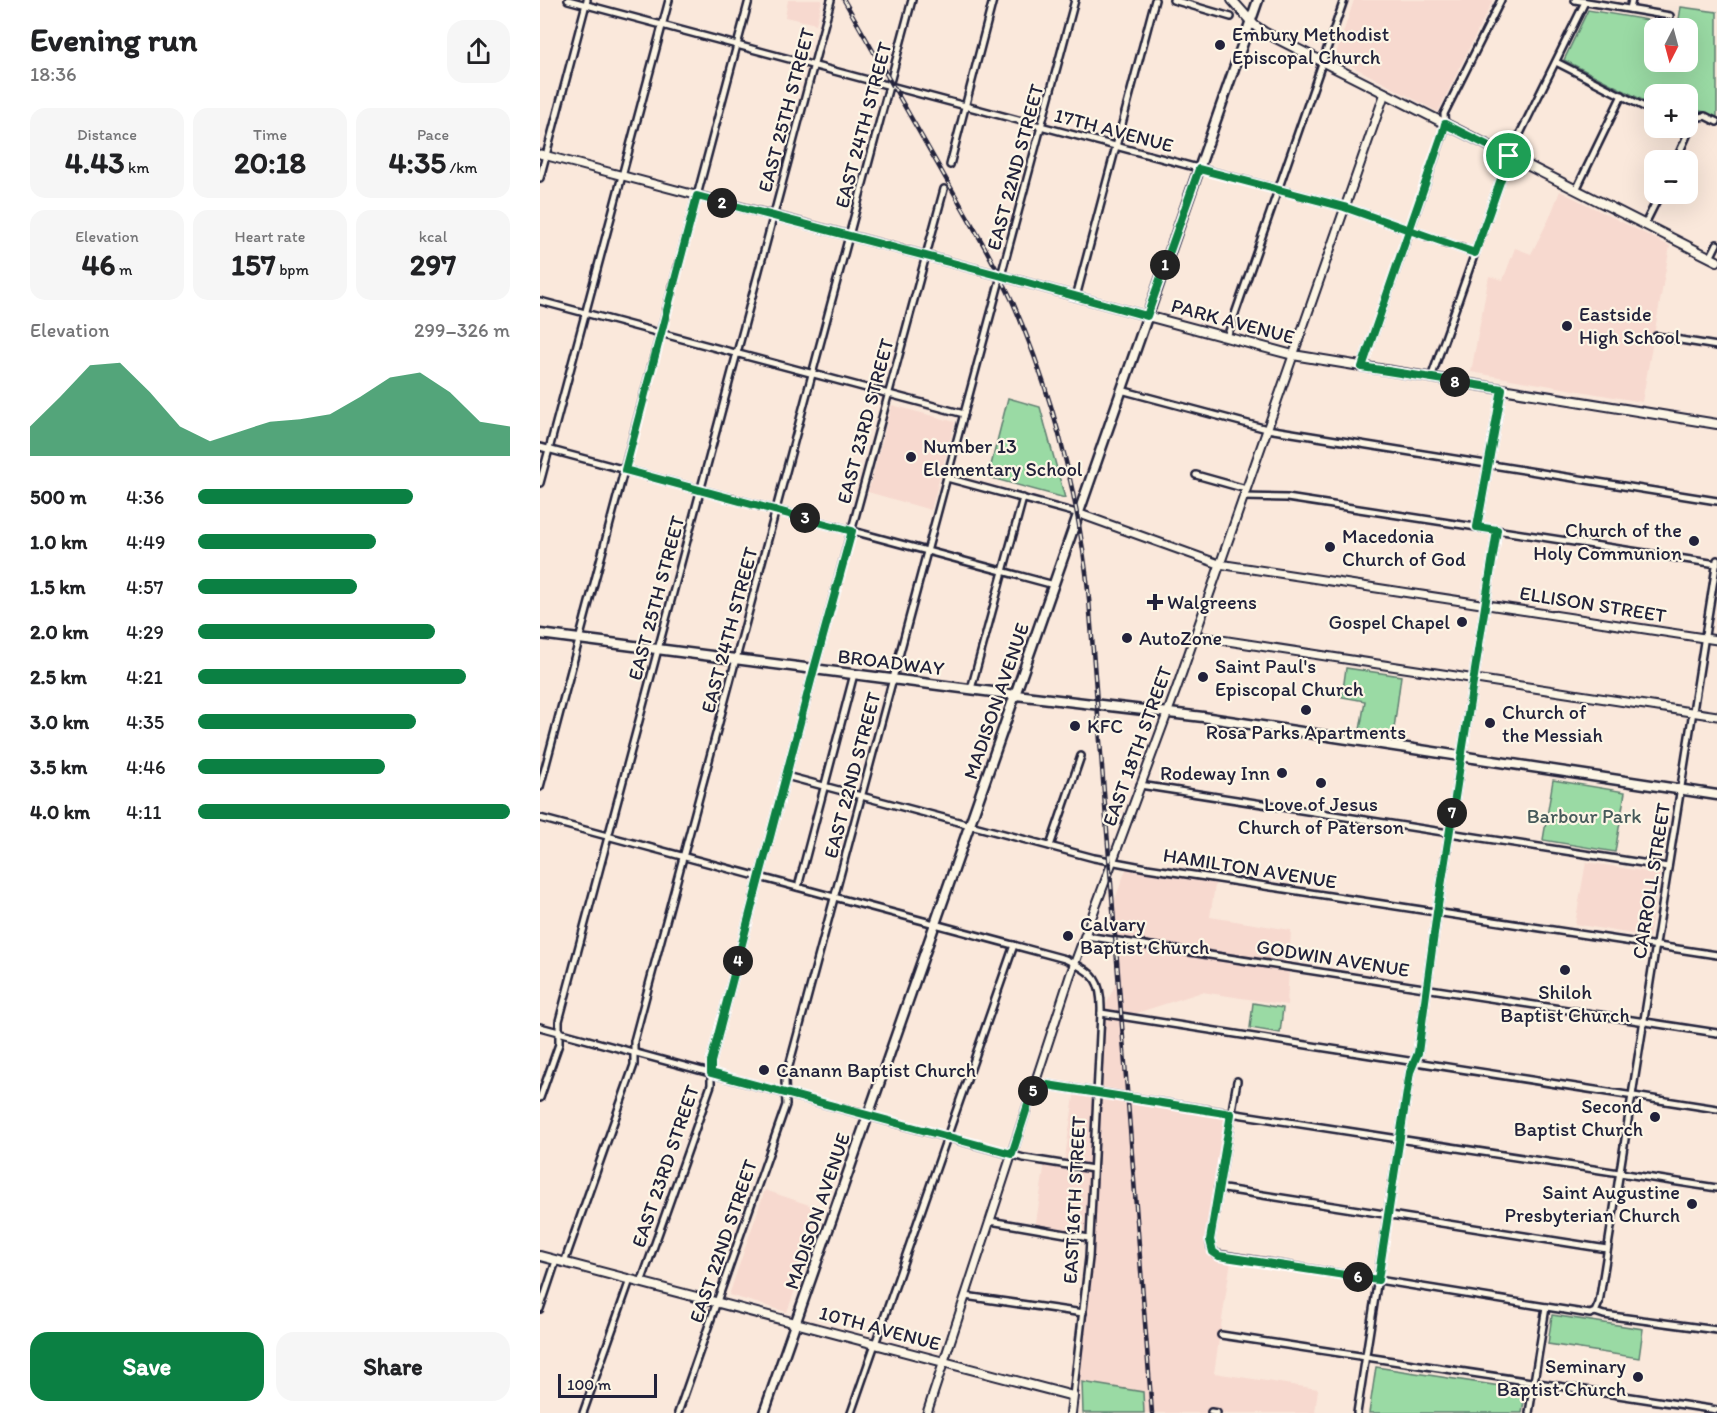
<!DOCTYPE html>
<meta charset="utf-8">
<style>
:root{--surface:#fff;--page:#f6f6f6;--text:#202124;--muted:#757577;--accent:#0b8043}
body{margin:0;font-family:Itim,sans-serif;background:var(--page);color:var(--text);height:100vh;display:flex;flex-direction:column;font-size:22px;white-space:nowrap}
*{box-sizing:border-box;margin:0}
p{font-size:20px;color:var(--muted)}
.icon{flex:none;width:33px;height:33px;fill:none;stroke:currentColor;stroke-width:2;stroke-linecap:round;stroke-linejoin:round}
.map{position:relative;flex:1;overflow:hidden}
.panel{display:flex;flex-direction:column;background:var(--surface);width:540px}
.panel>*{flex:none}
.needle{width:39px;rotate:186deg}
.tools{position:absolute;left:1104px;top:18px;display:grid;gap:12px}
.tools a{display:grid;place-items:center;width:54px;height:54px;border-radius:12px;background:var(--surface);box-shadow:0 6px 24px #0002;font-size:30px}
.scale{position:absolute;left:18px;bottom:15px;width:99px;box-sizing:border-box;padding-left:6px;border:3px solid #22223b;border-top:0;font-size:16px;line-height:21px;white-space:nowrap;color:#22223b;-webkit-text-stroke:4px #fcf5e5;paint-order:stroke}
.pin{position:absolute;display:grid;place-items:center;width:51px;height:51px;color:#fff;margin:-26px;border:3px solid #fff;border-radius:50%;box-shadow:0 2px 6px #0007}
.km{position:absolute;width:30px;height:30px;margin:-15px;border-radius:50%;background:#222;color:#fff;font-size:16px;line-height:30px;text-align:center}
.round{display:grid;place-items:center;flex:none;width:63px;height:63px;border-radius:18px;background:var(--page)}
.headline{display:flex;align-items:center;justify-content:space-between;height:102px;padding:0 30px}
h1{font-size:33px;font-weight:800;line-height:45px}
.metrics{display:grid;grid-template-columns:repeat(3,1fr);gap:9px;height:102px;padding:6px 30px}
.metrics div{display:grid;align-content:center;border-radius:15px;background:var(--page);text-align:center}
.metrics b{font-size:30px;font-weight:800}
.metrics small{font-size:16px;font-weight:400}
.metrics p{font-size:16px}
.chart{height:168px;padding:12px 30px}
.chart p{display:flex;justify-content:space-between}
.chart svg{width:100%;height:108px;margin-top:6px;fill:var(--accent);opacity:.7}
.primary-button{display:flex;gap:12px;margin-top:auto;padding:12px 30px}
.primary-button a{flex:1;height:69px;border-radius:18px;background:var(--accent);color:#fff;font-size:24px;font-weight:800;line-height:69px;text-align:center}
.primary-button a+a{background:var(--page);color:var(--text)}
ul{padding:0 30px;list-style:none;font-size:20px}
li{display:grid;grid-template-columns:96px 72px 1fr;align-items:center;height:45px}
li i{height:15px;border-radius:8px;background:var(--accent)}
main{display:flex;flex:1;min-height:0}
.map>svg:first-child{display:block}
.built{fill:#f7d9cf}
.green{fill:#9adaa4;stroke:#5e7e70;stroke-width:1.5;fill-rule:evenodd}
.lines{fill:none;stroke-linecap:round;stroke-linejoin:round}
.minor-casing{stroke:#22223b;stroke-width:10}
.tertiary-casing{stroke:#22223b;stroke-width:11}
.secondary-casing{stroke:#22223b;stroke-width:12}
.primary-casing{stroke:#22223b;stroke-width:13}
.minor{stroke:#fcf5e5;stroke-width:5}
.tertiary{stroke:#fcf5e5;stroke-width:7}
.secondary{stroke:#fcf5e5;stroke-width:8}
.primary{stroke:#fcf5e5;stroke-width:8}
.rail-casing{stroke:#22223b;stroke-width:4.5}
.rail{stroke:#fcf5e5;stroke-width:2;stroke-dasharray:7;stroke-linecap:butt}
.route-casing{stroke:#fff;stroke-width:12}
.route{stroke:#0b8043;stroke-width:8}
.poi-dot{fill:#22223b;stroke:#fcf5e5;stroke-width:2}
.labels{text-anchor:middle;stroke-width:4.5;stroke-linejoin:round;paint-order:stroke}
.poi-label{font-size:20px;fill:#22223b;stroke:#fcf5e5;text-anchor:start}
.street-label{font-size:20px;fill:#22223b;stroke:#fcf5e5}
.park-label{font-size:20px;fill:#46595a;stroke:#fcf5e5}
</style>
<main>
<section class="panel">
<div class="headline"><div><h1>Evening run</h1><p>18:36</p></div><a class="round"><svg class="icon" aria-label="share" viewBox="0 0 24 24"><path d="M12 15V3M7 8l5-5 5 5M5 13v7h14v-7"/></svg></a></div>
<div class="metrics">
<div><p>Distance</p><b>4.43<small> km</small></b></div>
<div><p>Time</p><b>20:18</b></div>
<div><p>Pace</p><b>4:35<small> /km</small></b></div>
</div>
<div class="metrics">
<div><p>Elevation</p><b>46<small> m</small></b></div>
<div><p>Heart rate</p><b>157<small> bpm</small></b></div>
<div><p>kcal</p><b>297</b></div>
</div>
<div class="chart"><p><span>Elevation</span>299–326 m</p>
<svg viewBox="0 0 160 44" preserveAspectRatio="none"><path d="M0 44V32L10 20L20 7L30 6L40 18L50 32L60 38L70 34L80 30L90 29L100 27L110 20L120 12L130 10L140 18L150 30L160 32V44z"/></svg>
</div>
<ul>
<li><b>500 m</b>4:36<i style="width:69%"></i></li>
<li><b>1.0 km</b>4:49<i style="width:57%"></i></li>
<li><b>1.5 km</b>4:57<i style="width:51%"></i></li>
<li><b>2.0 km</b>4:29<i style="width:76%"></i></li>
<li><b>2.5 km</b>4:21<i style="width:86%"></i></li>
<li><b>3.0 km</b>4:35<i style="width:70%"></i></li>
<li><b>3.5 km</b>4:46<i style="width:60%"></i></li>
<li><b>4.0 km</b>4:11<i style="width:100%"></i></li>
</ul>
<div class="primary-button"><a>Save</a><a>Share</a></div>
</section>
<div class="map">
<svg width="1177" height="1413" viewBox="0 0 1177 1413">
<rect width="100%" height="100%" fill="#fae8db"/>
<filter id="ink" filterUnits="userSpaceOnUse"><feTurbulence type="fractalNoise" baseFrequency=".0167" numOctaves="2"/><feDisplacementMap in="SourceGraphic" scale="12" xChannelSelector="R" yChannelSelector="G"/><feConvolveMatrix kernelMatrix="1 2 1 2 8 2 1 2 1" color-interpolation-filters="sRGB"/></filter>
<g filter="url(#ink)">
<g class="built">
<polygon points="248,0 282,0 276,24 245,17"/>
<polygon points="814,0 953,0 898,112 795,57"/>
<polygon points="1020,191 1130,246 1102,402 931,372 949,276 963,280 975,248 991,254 1009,219"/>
<polygon points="352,405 415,422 391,510 328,492"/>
<polygon points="1046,862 1120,874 1109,937 1035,924"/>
<polygon points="588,864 676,879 670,917 751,930 747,1005 662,992 581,1018 586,1097 692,1114 667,1256 691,1260 674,1373 778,1389 775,1413 604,1413 603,1392 533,1381 548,1238 495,1229 505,1162 524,1164 535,1090 555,1093 561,1015 578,979 572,907"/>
<polygon points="225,1190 284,1210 247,1312 189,1295"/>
</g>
<g class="green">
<path d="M1141,7L1177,12V118C1166,112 1156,106 1148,118V94H1114V106L1024,60L1048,10L1138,25ZM1114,28H1148V62H1114Z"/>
<polygon points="468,398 500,407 525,498 448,477"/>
<polygon points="806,668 861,676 853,736 820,730 825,701 802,697"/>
<polygon points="1013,780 1085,792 1075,852 1003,840"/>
<polygon points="713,1003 743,1008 740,1033 710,1028"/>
<polygon points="1012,1315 1103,1329 1099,1358 1008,1344"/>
<polygon points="836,1367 986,1390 982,1413 829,1413"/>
<polygon points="542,1382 603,1392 604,1413 543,1413"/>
</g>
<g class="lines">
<g class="minor-casing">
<g id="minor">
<polyline points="28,0 804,207 935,253"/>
<polyline points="633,0 691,17"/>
<polyline points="1035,0 1130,16"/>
<polyline points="1090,9 1092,0"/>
<polyline points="1016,62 1114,112"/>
<polyline points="1136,160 1155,118 1165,116 1177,122"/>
<polyline points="410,165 453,0"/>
<polyline points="0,178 47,0"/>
<polyline points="1036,190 1082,95"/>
<polyline points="1105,224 1120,194"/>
<polyline points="1170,258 1177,244"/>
<polyline points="536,297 615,0"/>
<polyline points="0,301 424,414"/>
<polyline points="1116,336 1177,346"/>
<polyline points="687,337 804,0"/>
<polyline points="822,367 905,128 904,114 961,0"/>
<polyline points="891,378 969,156 1045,2"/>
<polyline points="581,390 727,429 1177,501"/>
<polyline points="0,447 514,585"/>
<polyline points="656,475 706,489"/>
<polyline points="407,478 540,514"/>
<polyline points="0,483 129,0"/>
<polyline points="703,497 747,498 1177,564"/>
<polyline points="937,527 962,389"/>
<polyline points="431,689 483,498"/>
<polyline points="246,776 554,858 607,868 1177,955"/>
<polyline points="600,785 1128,867"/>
<polyline points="0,787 209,0"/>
<path d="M0,818L525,959C555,973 562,980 561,1013L549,1258L533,1396"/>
<polyline points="510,846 541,756"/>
<polyline points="258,887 314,674"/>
<polyline points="546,936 1177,1033"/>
<polyline points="561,1013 1177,1109"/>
<polyline points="0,1027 484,1158 553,1169"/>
<polyline points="697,1081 670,1240 671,1247 676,1254 1050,1314 1055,1312 1064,1315 1177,1330"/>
<polyline points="495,1083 1177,1188"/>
<polyline points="0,1098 19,1044 19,1021 291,0"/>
<polyline points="678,1188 1067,1249"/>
<polyline points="450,1221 549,1238"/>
<polyline points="24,1263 94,1065 94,1041 372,0"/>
<polyline points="101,1283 171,1085 171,1062 274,669 404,189"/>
<polyline points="425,1296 543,1313"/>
<polyline points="0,1309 16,1261"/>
<polyline points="1055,1312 1059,1303 1177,560"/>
<polyline points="681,1335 1177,1410"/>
<polyline points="671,1412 677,1413"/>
<polyline points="43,1413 90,1280"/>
<polyline points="138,1413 246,1105 245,1081 535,0"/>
<polyline points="311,1413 474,945"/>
<polyline points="817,1413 870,1072 878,1053 897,912 957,530"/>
<polyline points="989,1413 1006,1307"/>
</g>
</g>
<g class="tertiary-casing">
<g id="tertiary">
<polyline points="0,154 462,276 607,316"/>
<polyline points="540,514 679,564 1177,640"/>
<polyline points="655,636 1177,716"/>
<polyline points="387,1413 530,976 637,687 845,93"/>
</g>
</g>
<g class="secondary-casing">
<g id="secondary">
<polyline points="692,0 714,25 724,32 1177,261"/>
<polyline points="607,316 753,355 1177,424"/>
<polyline points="0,1256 533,1396 531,1413"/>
</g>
</g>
<g class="primary-casing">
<g id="primary">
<polyline points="0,634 476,695 663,717 1177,795"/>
<polyline points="224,1413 718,0"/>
</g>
</g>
<use href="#minor" class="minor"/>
<use href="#tertiary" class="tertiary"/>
<use href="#secondary" class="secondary"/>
<use href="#primary" class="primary"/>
<g class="rail-casing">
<path id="rail" d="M304,0C339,62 375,124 410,186C432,225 456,264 474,305C514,398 539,498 549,599L612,1413"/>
</g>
<use href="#rail" class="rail"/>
</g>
</g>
<g class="lines" filter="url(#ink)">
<g class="route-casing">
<path id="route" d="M969,156L935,253L804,207L659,169L607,316L462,276L157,196L85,470L312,531L274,669L171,1062V1073L472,1154L495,1083L691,1114L670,1240L673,1252L679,1256L838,1280L870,1072L878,1053L897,912L957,530L937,527L962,389L822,367C849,289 876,210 903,132L905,124L969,156"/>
</g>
<use href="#route" class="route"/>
</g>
<g class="poi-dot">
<circle cx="680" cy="45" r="6"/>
<circle cx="1027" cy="326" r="6"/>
<circle cx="371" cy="457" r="6"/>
<circle cx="1154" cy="541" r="6"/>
<circle cx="790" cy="547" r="6"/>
<path d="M612 593h6v6h6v6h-6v6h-6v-6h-6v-6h6z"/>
<circle cx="922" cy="622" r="6"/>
<circle cx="587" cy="638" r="6"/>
<circle cx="663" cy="677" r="6"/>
<circle cx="766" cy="710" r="6"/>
<circle cx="950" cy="723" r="6"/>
<circle cx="535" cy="726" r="6"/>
<circle cx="742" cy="773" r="6"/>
<circle cx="781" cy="783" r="6"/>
<circle cx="528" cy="936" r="6"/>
<circle cx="1025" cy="970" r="6"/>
<circle cx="224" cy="1070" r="6"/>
<circle cx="1115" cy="1117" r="6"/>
<circle cx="1152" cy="1204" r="6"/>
<circle cx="1098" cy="1377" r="6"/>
</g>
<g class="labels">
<g class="poi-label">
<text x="692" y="41">Embury Methodist<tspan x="692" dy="23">Episcopal Church</tspan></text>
<text x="1039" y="321">Eastside<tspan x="1039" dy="23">High School</tspan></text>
<text x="383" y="453">Number 13<tspan x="383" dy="23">Elementary School</tspan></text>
<text x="1142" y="537" text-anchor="end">Church of the<tspan x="1142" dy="23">Holy Communion</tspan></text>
<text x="802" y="543">Macedonia<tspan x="802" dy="23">Church of God</tspan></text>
<text x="627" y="609">Walgreens</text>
<text x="910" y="629" text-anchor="end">Gospel Chapel</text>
<text x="599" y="645">AutoZone</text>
<text x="675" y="673">Saint Paul's<tspan x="675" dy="23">Episcopal Church</tspan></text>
<text x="962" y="719">Church of<tspan x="962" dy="23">the Messiah</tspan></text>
<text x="547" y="733">KFC</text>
<text x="766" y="739" text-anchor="middle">Rosa Parks Apartments</text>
<text x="730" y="780" text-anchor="end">Rodeway Inn</text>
<text x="781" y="811" text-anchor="middle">Love of Jesus<tspan x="781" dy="23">Church of Paterson</tspan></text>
<text x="540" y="931">Calvary<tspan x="540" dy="23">Baptist Church</tspan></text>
<text x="1025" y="999" text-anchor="middle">Shiloh<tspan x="1025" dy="23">Baptist Church</tspan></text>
<text x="236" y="1077">Canann Baptist Church</text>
<text x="1103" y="1113" text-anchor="end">Second<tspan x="1103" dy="23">Baptist Church</tspan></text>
<text x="1140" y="1199" text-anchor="end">Saint Augustine<tspan x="1140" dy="23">Presbyterian Church</tspan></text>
<text x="1086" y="1373" text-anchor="end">Seminary<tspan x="1086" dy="23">Baptist Church</tspan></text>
</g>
<g class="street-label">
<text transform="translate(246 110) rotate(-75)" y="7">EAST 25TH STREET</text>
<text transform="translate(323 125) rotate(-75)" y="7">EAST 24TH STREET</text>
<text transform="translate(574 130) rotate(15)" y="7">17TH AVENUE</text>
<text transform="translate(475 167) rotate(-75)" y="7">EAST 22ND STREET</text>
<text transform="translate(693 321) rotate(15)" y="7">PARK AVENUE</text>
<text transform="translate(325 421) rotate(-75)" y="7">EAST 23RD STREET</text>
<text transform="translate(116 598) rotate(-75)" y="7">EAST 25TH STREET</text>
<text transform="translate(1053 604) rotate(9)" y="7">ELLISON STREET</text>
<text transform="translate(189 630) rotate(-75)" y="7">EAST 24TH STREET</text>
<text transform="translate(351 662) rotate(7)" y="7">BROADWAY</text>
<text transform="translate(456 701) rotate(-71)" y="7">MADISON AVENUE</text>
<text transform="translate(597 746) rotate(-70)" y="7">EAST 18TH STREET</text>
<text transform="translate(312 775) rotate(-75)" y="7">EAST 22ND STREET</text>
<text transform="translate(710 868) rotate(9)" y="7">HAMILTON AVENUE</text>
<text transform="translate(1111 881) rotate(-81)" y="7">CARROLL STREET</text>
<text transform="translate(793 958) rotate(9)" y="7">GODWIN AVENUE</text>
<text transform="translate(125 1166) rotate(-71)" y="7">EAST 23RD STREET</text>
<text transform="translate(534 1200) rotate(-87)" y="7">EAST 16TH STREET</text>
<text transform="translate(277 1211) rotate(-71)" y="7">MADISON AVENUE</text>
<text transform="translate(183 1241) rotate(-71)" y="7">EAST 22ND STREET</text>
<text transform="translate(340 1328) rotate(15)" y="7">10TH AVENUE</text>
</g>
<g class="park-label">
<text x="1044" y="823">Barbour Park</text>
</g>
</g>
</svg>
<div class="tools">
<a><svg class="needle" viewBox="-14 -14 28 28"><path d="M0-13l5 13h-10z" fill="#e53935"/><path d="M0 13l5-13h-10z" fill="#757577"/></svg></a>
<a>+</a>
<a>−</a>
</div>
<div class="scale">100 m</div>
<div class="pin" style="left:969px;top:156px;background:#1e9e55"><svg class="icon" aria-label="arrive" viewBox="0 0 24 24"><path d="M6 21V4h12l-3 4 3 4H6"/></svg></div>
<b class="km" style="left:625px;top:265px">1</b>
<b class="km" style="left:182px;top:203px">2</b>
<b class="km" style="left:265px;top:518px">3</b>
<b class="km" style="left:198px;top:961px">4</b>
<b class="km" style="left:493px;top:1091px">5</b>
<b class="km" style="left:818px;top:1277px">6</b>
<b class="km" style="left:912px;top:813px">7</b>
<b class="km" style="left:915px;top:382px">8</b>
</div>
</main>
